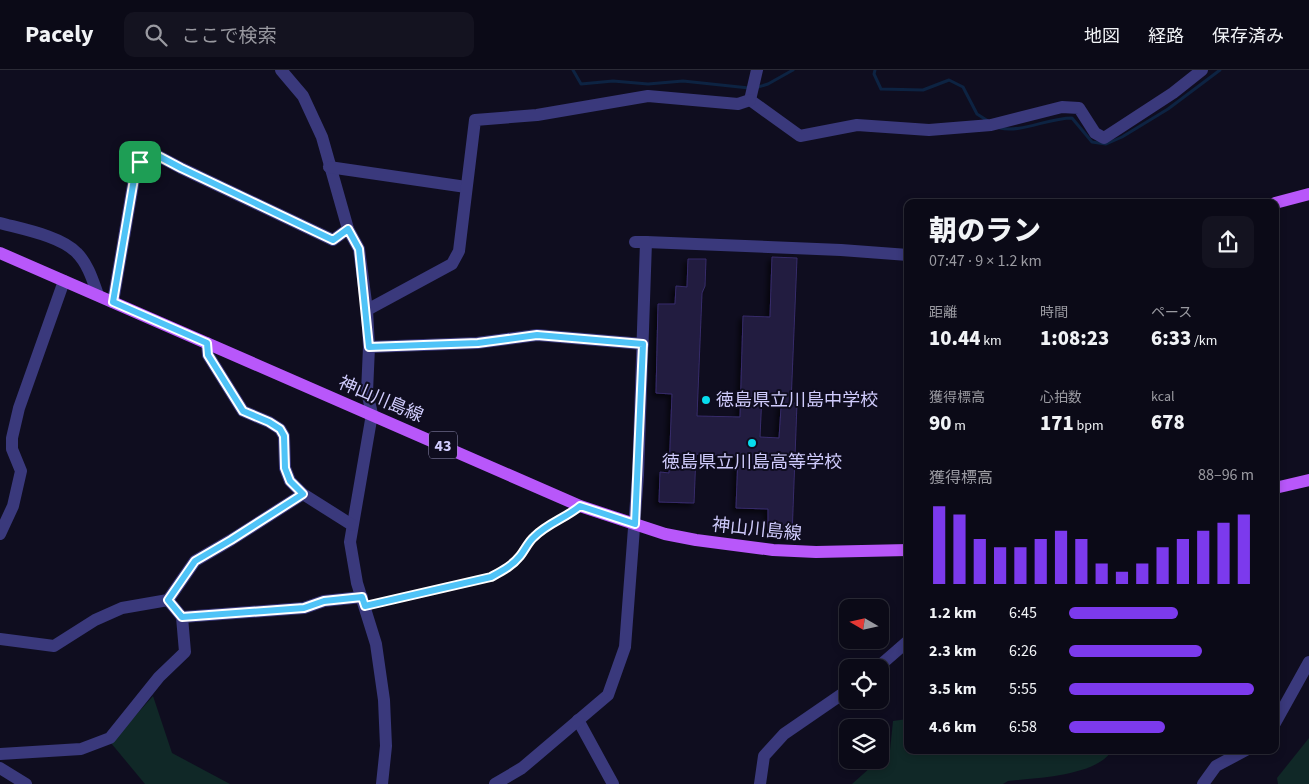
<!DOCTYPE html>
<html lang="ja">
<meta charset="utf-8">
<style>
:root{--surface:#0b0a17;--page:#141320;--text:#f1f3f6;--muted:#9a9aa1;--line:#2b2b36;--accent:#7c3aed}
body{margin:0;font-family:"Source Sans 3","Noto Sans JP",sans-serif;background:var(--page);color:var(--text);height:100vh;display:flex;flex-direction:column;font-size:19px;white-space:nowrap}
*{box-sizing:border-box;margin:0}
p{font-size:16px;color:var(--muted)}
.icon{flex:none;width:28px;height:28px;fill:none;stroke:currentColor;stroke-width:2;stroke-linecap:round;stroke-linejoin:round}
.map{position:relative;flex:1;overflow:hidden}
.panel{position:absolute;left:904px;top:129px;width:375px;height:555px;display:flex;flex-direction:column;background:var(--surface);border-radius:10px;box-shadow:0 2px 8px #0003,0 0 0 1px var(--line)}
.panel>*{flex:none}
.needle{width:32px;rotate:279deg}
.controls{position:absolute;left:839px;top:529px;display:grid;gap:10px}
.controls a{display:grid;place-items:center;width:50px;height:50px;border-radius:10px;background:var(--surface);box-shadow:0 2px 8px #0003,0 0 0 1px var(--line);font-size:25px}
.pin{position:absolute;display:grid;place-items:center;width:42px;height:42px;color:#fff;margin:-21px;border-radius:10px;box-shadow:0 2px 8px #0006}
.round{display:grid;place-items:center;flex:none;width:52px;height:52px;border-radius:10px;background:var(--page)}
.summary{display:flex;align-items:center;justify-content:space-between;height:85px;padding:0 25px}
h1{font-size:28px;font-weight:800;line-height:38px}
.figures{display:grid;grid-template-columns:repeat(3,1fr);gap:8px;height:85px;padding:5px 25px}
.figures div{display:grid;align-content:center}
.figures b{font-size:21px;font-weight:800}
.figures small{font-size:14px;font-weight:400}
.figures p{font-size:14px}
.chart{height:140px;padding:10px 25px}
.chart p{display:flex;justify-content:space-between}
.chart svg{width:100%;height:90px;margin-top:5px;stroke:var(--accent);stroke-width:6}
ul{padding:0 25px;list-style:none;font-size:16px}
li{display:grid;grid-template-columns:80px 60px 1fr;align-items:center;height:38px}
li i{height:12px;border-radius:6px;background:var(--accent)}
header{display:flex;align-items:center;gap:30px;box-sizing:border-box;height:70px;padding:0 25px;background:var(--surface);border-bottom:1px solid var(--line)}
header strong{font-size:24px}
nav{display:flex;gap:28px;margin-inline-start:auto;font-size:18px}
.search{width:350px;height:45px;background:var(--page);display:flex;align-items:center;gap:12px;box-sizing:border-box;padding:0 18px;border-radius:10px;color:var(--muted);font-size:19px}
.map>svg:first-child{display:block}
.green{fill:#102827}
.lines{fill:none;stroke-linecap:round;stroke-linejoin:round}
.stream{stroke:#0d2342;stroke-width:3}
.building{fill:#201a3f;stroke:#372c6a;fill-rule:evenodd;filter:url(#shadow)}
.path{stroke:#31ada2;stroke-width:2;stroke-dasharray:2.5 4;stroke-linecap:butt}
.minor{stroke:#3a397c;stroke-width:12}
.major{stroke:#b857fa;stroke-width:12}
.route-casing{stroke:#fff;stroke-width:10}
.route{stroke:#4fc3f7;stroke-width:6}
.poi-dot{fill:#07ddee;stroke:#0f0d1f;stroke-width:2}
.labels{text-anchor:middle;stroke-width:4;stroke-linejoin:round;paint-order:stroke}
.shield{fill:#0f0d1f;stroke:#9693ba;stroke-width:1}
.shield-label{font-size:16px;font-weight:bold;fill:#d0ccfd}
.street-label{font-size:18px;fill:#d0ccfd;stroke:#0f0d1f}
.poi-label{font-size:18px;fill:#d0ccfd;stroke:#0f0d1f;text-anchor:start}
</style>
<header>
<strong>Pacely</strong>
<div class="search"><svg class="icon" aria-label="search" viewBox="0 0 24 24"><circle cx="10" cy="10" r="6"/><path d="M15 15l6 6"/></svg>ここで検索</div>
<nav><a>地図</a><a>経路</a><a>保存済み</a></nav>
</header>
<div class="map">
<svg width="1309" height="714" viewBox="0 0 1309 714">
<defs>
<filter id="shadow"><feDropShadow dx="-3.5" dy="3.5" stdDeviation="2.5" flood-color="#0009"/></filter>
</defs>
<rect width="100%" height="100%" fill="#0f0d1f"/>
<g class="green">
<polygon points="153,626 172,683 230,714 145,714 111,673"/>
<path d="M907,649L908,680H1112C1098,706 1035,708 1008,711L1003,714H852L890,680L893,651Z"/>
<polygon points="1309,668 1309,714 1278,714 1277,708"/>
</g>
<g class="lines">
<g class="stream">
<polyline points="573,0 581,14 613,11 648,14 683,11 749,18"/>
<polyline points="875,0 874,4 881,19 923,20 949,10 963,17 977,44 988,51"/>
<polyline points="755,18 768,14 793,0"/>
<path d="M1000,58C1021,63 1048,48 1072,48L1092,72L1106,74L1122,67L1168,39L1220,0"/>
</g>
</g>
<path class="building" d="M772,187L797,188L791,333H797L792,466H768V439L736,438L738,386L696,384L694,433L659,432L660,402L669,403L672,324L656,323L658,234H675L676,216L687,217L688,189H706L705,216L702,223L697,346L740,347L743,246L770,247ZM762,323H782L779,368L760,367Z"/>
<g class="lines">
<path class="path" d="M375,534L491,507C526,490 532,459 568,444"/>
<g class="minor">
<polyline points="281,0 303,26 322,67 348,159 359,179 367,240 369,277 367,322 372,344 350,472 357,513 376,574 384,630 386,676 382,714"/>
<polyline points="750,30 800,66 857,55 929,60 991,55 1062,37 1079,38 1095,63 1104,68 1173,23 1202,0"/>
<polyline points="750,30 757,0"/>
<polyline points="329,97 466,117"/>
<path d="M0,153C22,159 61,166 77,183C88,194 93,211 98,225"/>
<polyline points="646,172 841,180 908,185"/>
<polyline points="113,232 134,109 140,92 147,80 181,98 333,170 348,159"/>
<polyline points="367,240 452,194 459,181 475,50 537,45 648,26 738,34 750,30"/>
<polyline points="207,273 208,285 243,341 269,352 280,359 284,366 285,398 290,411 303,424 352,455"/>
<polyline points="369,277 477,273 537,265 643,274"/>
<polyline points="0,464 13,436 21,401 12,379 12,368 19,338 64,211"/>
<polyline points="182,547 304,538 324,531 362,527"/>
<polyline points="0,569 54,576 95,550 122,538 168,530 195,491 231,470 303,424"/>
<polyline points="877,598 908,571"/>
<polyline points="578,650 613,714"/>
<polyline points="1275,653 1309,592"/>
<polyline points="0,684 81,679 110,668 159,607 185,582 182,547 168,530"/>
<polyline points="0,698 26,714"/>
<polyline points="495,714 522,698 608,625 625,577 638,405 646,172 635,172"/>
<polyline points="760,714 764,686 784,664 848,620"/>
<polyline points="1203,714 1216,696 1246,680"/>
</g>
<g class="major">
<polyline points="1275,133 1309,124"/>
<polyline points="0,183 580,436 665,464 696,470 773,480 816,482 908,480"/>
<polyline points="1275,418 1309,410"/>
</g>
</g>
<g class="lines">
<g class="route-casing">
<path id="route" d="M147,80L181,98L333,170L348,159L359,179L369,277L478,273L537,265L643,274L635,454L580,436C566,448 548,453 534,467C528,472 525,480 520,486C512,496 502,501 491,507L365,536L362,527L324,531L304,538L182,547L168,530L195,491L231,470L303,424L290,411L285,398L284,366L280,359L269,352L243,341L208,285L207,273L113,232L134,109L140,92Z"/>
</g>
<use href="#route" class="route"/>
</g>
<g class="poi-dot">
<circle cx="706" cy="330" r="5"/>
<circle cx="752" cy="373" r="5"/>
</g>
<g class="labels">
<rect class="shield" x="429" y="361.5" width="28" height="27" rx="4"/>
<g class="shield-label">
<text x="443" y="381">43</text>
</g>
<g class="street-label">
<text transform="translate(381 329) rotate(23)" y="6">神山川島線</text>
<text transform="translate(757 459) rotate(6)" y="6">神山川島線</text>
</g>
<g class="poi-label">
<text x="716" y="336">徳島県立川島中学校</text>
<text x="752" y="398" text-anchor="middle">徳島県立川島高等学校</text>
</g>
</g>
</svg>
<div class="controls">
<a><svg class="needle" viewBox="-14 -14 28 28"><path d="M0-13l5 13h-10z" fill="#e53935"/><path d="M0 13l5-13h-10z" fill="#9a9aa1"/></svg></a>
<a><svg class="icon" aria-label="locate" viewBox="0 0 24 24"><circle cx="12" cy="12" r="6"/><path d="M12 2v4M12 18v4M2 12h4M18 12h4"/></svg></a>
<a><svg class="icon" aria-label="layers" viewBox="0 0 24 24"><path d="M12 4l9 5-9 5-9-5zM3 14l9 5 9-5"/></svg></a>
</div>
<div class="pin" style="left:140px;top:92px;background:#1e9e55"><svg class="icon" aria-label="arrive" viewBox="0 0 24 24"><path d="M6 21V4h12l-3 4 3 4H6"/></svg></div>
<section class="panel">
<div class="summary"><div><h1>朝のラン</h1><p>07:47 · 9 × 1.2 km</p></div><a class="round"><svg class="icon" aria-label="share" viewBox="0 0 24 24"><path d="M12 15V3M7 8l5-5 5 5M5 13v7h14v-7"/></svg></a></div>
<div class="figures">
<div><p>距離</p><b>10.44<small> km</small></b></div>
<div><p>時間</p><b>1:08:23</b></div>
<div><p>ペース</p><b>6:33<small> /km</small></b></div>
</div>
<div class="figures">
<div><p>獲得標高</p><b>90<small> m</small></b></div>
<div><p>心拍数</p><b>171<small> bpm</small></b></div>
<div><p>kcal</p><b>678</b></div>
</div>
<div class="chart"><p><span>獲得標高</span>88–96 m</p>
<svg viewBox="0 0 160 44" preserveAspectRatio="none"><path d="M5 44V6M15 44V10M25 44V22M35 44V26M45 44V26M55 44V22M65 44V18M75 44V22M85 44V34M95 44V38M105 44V34M115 44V26M125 44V22M135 44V18M145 44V14M155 44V10"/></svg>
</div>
<ul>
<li><b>1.2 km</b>6:45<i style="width:59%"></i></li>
<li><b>2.3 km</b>6:26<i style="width:72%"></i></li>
<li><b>3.5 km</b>5:55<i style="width:100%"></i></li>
<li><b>4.6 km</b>6:58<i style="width:52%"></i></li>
</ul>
</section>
</div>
